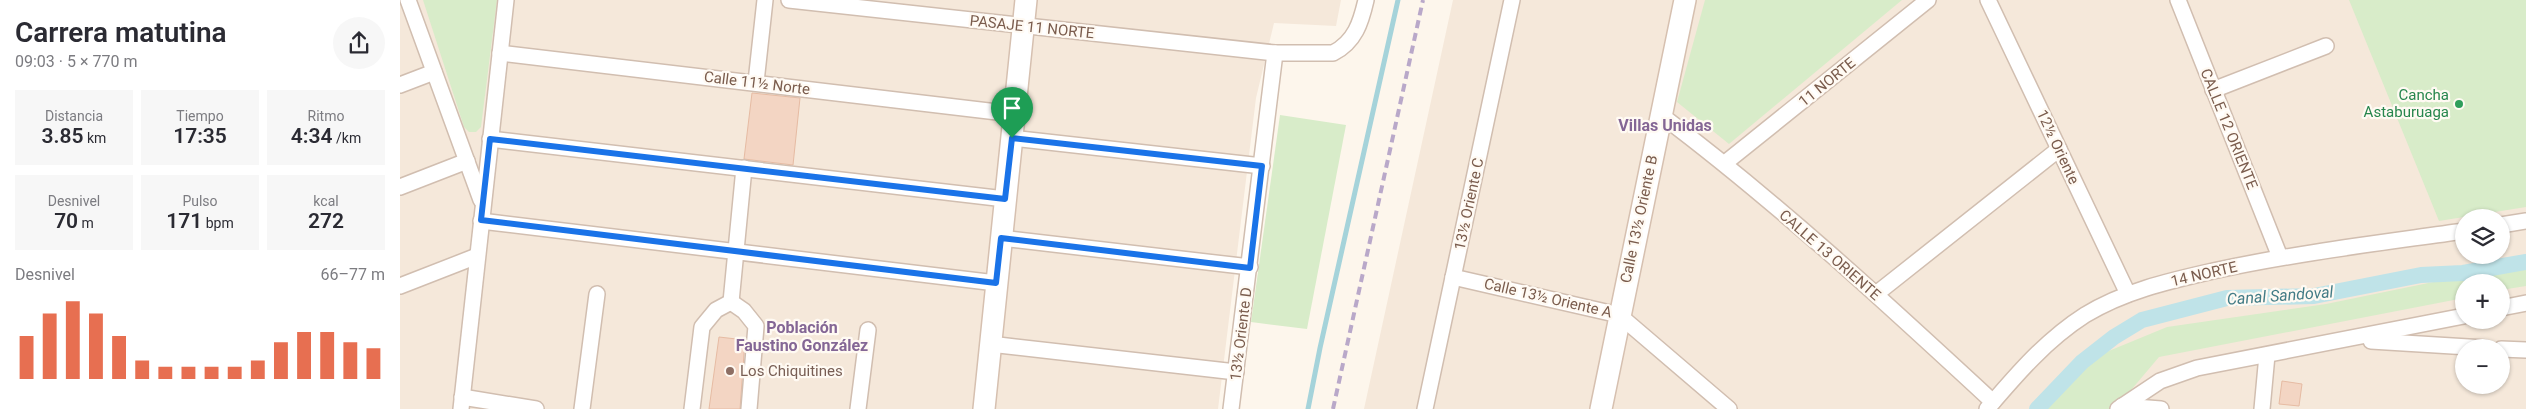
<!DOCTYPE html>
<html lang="es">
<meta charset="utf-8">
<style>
:root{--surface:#fff;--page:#f7f7f7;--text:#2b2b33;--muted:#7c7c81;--accent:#e76f51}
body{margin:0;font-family:Roboto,sans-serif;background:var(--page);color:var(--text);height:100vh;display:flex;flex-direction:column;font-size:19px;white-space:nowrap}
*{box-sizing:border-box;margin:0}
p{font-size:16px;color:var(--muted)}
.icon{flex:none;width:28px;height:28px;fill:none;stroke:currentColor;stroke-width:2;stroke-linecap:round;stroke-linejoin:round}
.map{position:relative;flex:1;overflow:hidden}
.panel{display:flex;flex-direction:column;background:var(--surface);width:400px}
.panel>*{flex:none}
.tools{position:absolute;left:2055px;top:209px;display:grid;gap:10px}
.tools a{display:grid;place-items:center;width:55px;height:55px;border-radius:50%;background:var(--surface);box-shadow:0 1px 4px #0004;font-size:25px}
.pin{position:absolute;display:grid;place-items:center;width:42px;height:42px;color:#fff;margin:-51px -21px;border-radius:50% 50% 50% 0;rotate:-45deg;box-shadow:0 0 5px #0007}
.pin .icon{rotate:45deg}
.round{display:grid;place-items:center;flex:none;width:52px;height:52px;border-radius:26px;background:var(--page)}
.overview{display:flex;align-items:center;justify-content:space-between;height:85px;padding:0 15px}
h1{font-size:28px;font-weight:600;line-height:38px}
.figures{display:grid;grid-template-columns:repeat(3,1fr);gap:8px;height:85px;padding:5px 15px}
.figures div{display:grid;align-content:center;border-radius:0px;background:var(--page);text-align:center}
.figures b{font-size:21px;font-weight:600}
.figures small{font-size:14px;font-weight:400}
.figures p{font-size:14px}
.chart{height:140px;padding:10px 15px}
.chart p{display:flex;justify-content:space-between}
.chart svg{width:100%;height:90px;margin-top:5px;stroke:var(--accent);stroke-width:6}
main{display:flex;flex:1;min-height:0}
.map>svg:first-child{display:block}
.residential{fill:#f5e8da;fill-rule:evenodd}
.green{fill:#d8ecc9}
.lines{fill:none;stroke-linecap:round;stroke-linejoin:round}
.stream{stroke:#a5d3da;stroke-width:5}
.canal{stroke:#bfe3e8;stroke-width:16}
.building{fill:#f3d5c3;stroke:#e6bba3}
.street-casing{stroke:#d1beb0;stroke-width:18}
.secondary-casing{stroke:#d6c0b0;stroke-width:24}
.street{stroke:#fff;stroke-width:15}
.secondary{stroke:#fff;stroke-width:21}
.rail{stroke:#b9a8c9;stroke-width:4;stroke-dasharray:8 5;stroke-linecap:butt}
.route-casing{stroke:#fff;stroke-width:10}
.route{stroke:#1a73e8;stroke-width:6}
.leisure-dot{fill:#2e9e5b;stroke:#fffaf3;stroke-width:2}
.education-dot{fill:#8d6e63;stroke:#fffaf3;stroke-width:2}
.labels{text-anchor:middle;stroke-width:4.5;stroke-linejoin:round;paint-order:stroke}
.street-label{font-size:15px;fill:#7a5c4d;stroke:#fffaf3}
.leisure-label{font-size:15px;fill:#27864d;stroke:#fffaf3;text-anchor:end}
.education-label{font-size:15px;fill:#785e54;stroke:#fffaf3;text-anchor:start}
.neighbourhood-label{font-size:16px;font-weight:bold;fill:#846695;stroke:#fffaf3}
.water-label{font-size:16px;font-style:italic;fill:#437c86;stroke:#fffaf3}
</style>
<main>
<section class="panel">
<div class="overview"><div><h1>Carrera matutina</h1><p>09:03 · 5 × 770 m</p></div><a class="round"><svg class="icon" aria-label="share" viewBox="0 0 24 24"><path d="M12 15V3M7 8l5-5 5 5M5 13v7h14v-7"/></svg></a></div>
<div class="figures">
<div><p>Distancia</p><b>3.85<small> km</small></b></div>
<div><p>Tiempo</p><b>17:35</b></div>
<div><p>Ritmo</p><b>4:34<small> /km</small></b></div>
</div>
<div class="figures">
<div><p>Desnivel</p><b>70<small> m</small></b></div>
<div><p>Pulso</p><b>171<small> bpm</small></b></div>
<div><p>kcal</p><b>272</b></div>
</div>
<div class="chart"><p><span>Desnivel</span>66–77 m</p>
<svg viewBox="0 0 160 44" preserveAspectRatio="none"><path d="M5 44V23M15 44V12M25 44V6M35 44V12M45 44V23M55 44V35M65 44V38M75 44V38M85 44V38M95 44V38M105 44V35M115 44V26M125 44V21M135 44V21M145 44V26M155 44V29"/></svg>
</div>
</section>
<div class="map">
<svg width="2126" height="409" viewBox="0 0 2126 409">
<rect width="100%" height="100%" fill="#fdf6ec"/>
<g class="residential">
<polygon points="0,0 941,0 936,26 874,23 856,98 818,409 0,409"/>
<path d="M1053,0H2126V409H964ZM2064,218H2101V255H2064ZM2064,282H2101V320H2064ZM2064,348H2101V385H2064Z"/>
</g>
<g class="green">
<polygon points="23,0 97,0 81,127 76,132 69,132 64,127"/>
<polygon points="1305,0 1502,0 1329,144 1277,102"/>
<polygon points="1949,0 2126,0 2126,207 2039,221"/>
<polygon points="880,115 946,125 907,329 851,322"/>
<polygon points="2126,263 2126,286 2101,290 2101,282 2064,282 2064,298 1759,357 1715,409 1641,409 1682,362 1767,327 1926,304"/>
</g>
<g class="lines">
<polyline class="stream" points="908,409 920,348 998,0"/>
<polyline class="canal" points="1637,409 1682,362 1714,337 1742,320 1827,298 1914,296 2021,275 2063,273 2126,262"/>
</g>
<g class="building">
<polygon points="352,93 400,98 393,165 344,159"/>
<polygon points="319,337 345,340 340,409 309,409"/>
<polygon points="1882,381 1902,384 1899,406 1879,404"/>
</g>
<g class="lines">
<g class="street-casing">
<g id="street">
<polyline points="8,0 81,200"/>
<polyline points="389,0 875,53"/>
<polyline points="1588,0 1728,294"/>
<polyline points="1778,0 1880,257"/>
<polyline points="100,53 614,114"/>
<polyline points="356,82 365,0"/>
<polyline points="0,85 34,72"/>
<polyline points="1813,90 1926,46"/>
<path d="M1261,115C1378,203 1486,303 1593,402"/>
<polyline points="612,138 862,166"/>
<polyline points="90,139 605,199"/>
<polyline points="1325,163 1528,0"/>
<polyline points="0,187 67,161"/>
<polyline points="81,221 596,283"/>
<polyline points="2101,225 2126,221"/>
<polyline points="601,238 850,267"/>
<polyline points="1053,277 1219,315 1329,409"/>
<polyline points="0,286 77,256"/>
<polyline points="1476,294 1659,149"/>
<polyline points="331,302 344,168"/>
<polyline points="331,302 344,311 356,326 349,409"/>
<polyline points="2101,308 2126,303"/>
<polyline points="1971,341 2085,348"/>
<polyline points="590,344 836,372"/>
<polyline points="2101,349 2126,350"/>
<polyline points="62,397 136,409"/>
<polyline points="1722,406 1761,409"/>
<polyline points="61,409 106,0"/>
<polyline points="182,409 197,294"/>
<polyline points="292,409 302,327 316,310 331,302"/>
<polyline points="458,409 468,330"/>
<path d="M831,409L875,53H933C955,42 961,22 966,0"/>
<polyline points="1025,409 1112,0"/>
<path d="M1587,409C1617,374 1646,340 1685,315C1724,291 1769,281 1813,271C1896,253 1980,243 2064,231"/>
<polyline points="1718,409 1760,381 1797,368 2064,316"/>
<polyline points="1862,409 1867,355"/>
</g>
</g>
<g class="secondary-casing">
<g id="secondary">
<polyline points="584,409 626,0"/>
<polyline points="1201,409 1285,0"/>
</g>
</g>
<use href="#street" class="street"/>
<use href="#secondary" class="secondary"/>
<polyline class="rail" points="933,409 1023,0"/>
</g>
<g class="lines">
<g class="route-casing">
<polygon id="route" points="612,138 862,166 850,268 601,238 596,283 81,220 90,139 605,199"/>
</g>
<use href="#route" class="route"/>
</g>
<circle class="leisure-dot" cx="2059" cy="104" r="5"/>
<circle class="education-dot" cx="330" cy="371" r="5"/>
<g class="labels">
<g class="street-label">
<text transform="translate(632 27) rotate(6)" y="5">PASAJE 11 NORTE</text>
<text transform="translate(1427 82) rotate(-39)" y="5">11 NORTE</text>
<text transform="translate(357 83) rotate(7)" y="5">Calle 11½ Norte</text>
<text transform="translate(1829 129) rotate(68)" y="5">CALLE 12 ORIENTE</text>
<text transform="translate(1658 147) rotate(65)" y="5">12½ Oriente</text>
<text transform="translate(1069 204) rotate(-78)" y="5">13½ Oriente C</text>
<text transform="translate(1239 219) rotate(-78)" y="5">Calle 13½ Oriente B</text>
<text transform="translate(1430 255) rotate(41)" y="5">CALLE 13 ORIENTE</text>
<text transform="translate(1804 274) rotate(-13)" y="5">14 NORTE</text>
<text transform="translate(1148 298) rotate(13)" y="5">Calle 13½ Oriente A</text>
<text transform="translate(841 334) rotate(-83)" y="5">13½ Oriente D</text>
</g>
<g class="leisure-label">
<text x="2049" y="100">Cancha<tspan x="2049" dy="17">Astaburuaga</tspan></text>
</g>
<g class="education-label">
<text x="340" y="376">Los Chiquitines</text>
</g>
<g class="neighbourhood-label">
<text x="1265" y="131">Villas Unidas</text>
<text x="402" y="333">Población<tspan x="402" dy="18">Faustino González</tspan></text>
</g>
<g class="water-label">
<text transform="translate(1880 295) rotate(-4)" y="6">Canal Sandoval</text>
</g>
</g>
</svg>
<div class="tools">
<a><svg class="icon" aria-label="layers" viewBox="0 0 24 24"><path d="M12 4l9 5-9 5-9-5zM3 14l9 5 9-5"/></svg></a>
<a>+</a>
<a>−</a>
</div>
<div class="pin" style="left:612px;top:138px;background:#1e9e55"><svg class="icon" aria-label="arrive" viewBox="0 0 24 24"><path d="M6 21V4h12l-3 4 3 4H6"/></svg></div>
</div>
</main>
